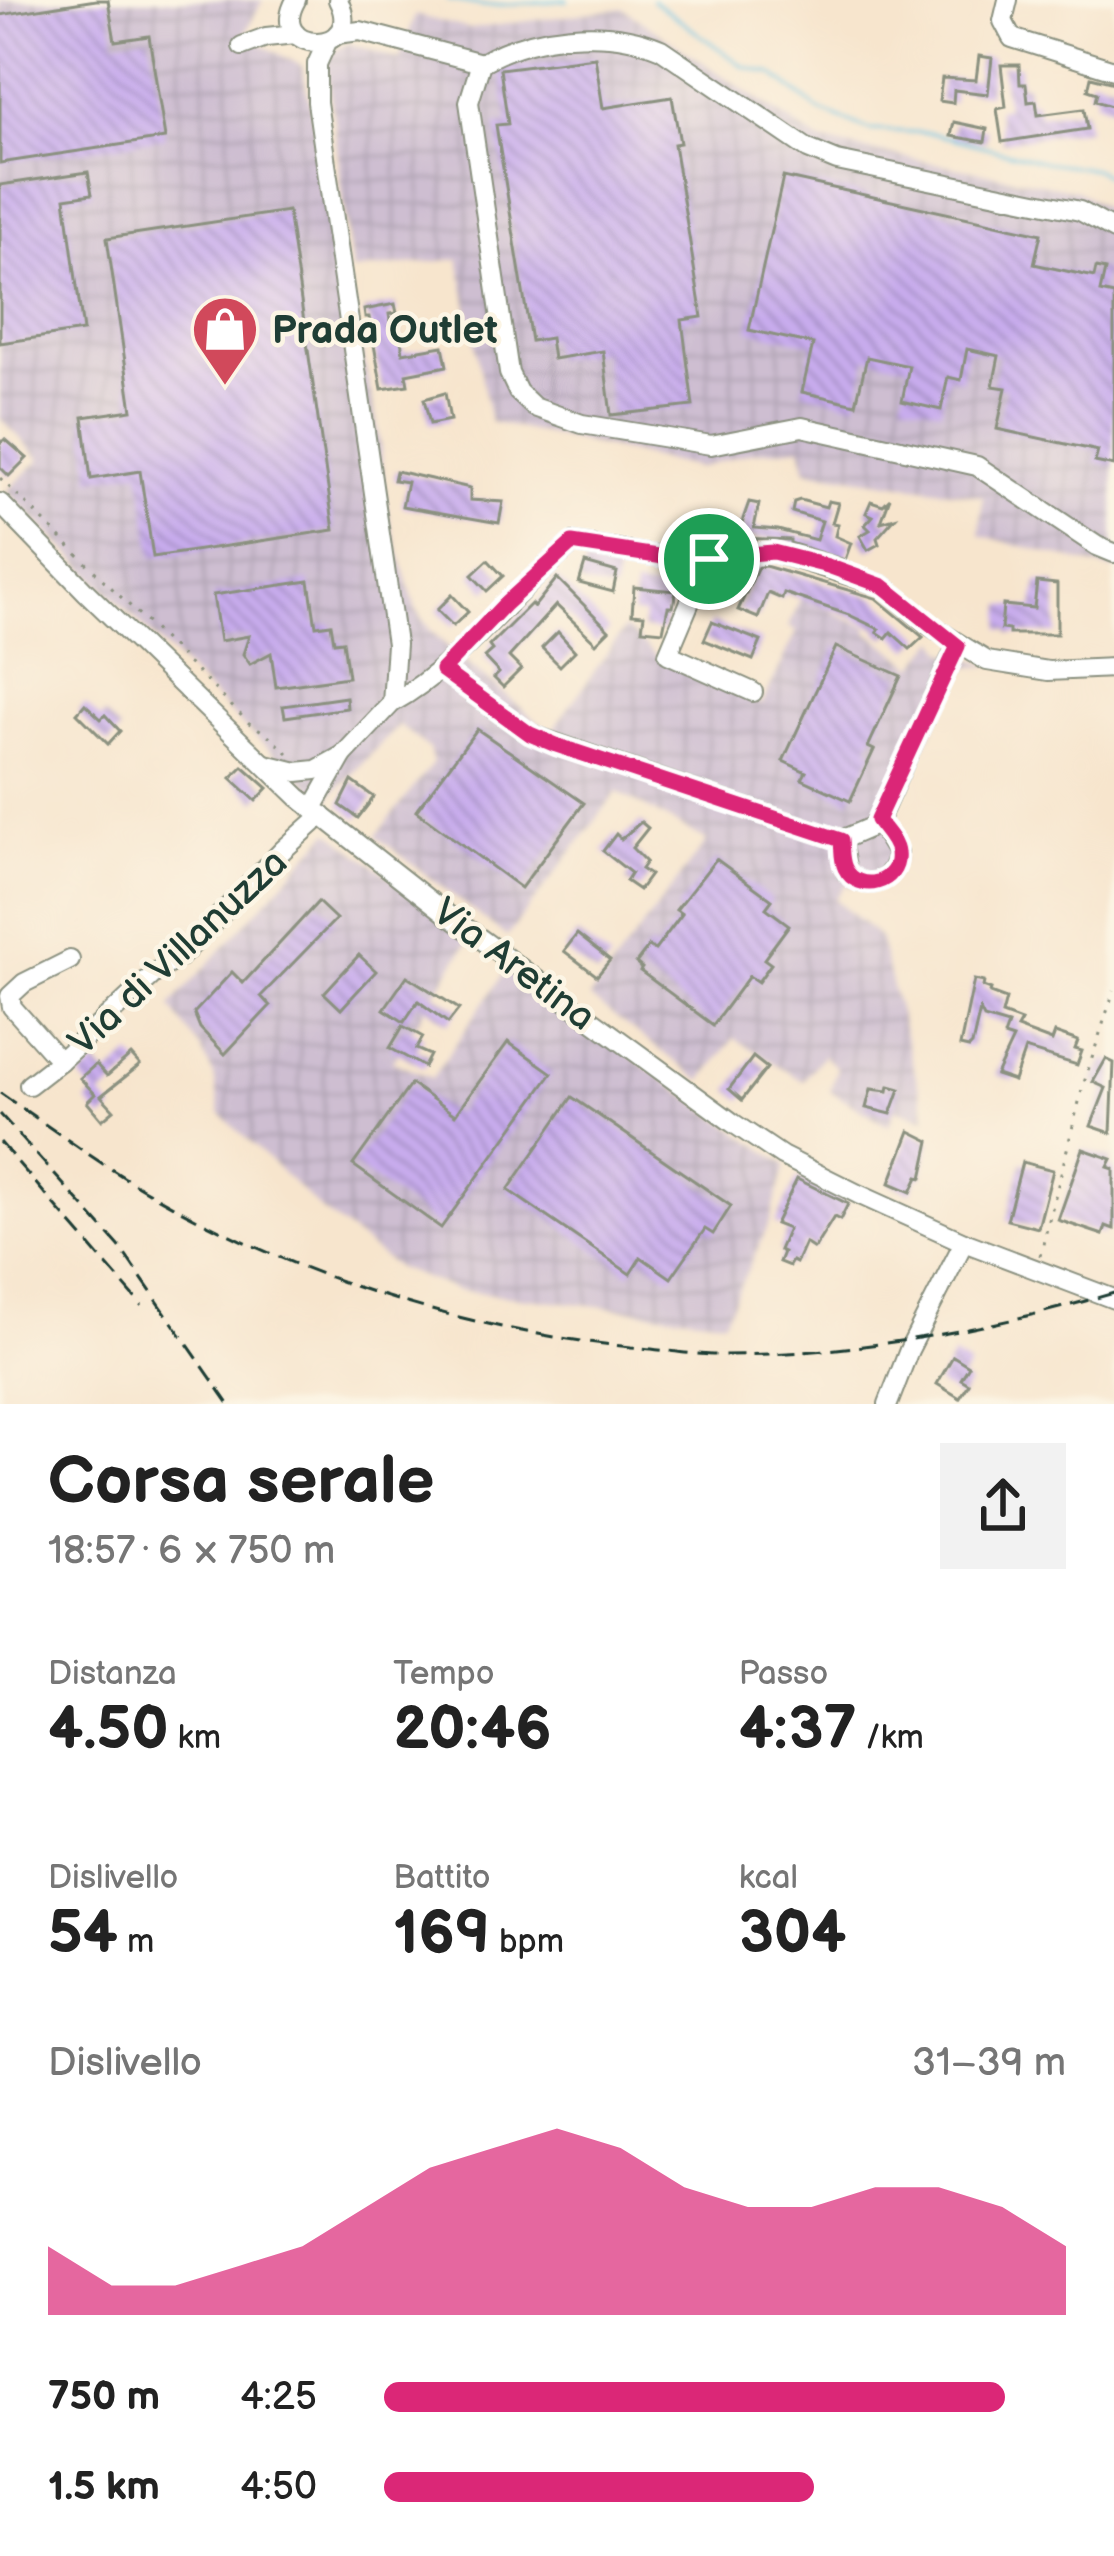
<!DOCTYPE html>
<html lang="it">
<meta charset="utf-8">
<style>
:root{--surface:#fff;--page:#f2f2f2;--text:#222;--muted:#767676;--accent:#db2777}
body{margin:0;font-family:"Balsamiq Sans",sans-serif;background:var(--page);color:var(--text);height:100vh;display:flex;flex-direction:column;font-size:45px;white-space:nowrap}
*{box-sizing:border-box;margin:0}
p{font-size:39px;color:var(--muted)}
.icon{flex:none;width:66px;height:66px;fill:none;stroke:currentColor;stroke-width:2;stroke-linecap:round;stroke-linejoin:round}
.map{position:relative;height:1404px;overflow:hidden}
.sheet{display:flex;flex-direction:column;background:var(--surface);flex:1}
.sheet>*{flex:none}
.pin{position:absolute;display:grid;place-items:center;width:102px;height:102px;color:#fff;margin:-51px;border:6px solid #fff;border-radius:50%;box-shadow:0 3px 12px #0007}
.round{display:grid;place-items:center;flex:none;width:126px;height:126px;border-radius:0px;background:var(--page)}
.summary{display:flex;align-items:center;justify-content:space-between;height:204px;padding:0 48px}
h1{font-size:66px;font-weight:600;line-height:90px}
.stats{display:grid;grid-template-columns:repeat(3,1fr);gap:18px;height:204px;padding:12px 48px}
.stats div{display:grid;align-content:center}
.stats b{font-size:60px;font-weight:600}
.stats small{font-size:33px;font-weight:400}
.stats p{font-size:33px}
.chart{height:336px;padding:24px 48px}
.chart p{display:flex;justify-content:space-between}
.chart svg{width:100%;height:216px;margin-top:12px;fill:var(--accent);opacity:.7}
ul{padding:0 48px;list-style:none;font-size:39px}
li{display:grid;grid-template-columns:192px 144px 1fr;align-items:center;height:90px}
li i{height:30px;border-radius:15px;background:var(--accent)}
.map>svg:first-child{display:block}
.industrial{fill:url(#industrial-grid)}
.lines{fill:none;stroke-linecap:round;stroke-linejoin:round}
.stream{stroke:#63c0e1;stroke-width:3}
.building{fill:url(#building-back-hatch)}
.minor-casing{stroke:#8b9180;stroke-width:22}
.path{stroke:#8b9180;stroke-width:3;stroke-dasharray:3 9;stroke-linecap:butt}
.minor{stroke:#fff;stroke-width:18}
.rail{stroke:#1f3d34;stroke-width:3;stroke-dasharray:18 9;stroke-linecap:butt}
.route-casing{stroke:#fff;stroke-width:24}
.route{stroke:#db2777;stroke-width:15}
.labels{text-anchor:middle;stroke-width:9;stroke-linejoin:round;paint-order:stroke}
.poi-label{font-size:39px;font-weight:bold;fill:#1f3d34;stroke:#fcf5e5;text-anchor:start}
.street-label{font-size:39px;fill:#1f3d34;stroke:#fcf5e5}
</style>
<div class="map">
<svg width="1114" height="1404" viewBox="0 0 1114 1404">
<defs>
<pattern id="industrial-grid" width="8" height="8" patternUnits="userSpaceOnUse" patternTransform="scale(3)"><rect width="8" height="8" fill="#cebed1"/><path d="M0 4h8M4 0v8" fill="none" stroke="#b0a4b4"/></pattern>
<pattern id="building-back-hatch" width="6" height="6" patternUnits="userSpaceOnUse" patternTransform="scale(3)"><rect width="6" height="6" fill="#c8aced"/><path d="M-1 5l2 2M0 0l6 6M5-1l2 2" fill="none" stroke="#a28dc1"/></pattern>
</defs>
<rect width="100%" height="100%" fill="#fcf5e5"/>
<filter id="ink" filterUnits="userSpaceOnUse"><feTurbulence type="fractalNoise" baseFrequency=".00833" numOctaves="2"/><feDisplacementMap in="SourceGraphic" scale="24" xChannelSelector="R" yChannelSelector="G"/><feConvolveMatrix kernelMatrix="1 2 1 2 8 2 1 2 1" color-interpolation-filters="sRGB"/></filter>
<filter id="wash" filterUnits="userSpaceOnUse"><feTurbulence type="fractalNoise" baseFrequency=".004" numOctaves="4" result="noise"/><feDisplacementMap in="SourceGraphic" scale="48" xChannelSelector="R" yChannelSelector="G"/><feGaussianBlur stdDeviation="2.7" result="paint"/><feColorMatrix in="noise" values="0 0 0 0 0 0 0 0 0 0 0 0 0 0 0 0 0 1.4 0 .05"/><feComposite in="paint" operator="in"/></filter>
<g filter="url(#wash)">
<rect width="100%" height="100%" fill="#f7e5cd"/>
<g class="industrial">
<polygon points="0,0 263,0 244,35 302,66 377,422 390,520 416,609 431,631 451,650 551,732 625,628 661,660 762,704 797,632 789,627 801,598 868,627 868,632 915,666 938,639 945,651 993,666 968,667 960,674 892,813 893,832 903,862 851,887 846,884 835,899 879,937 927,1118 894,1109 889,1126 830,1091 837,1068 823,1055 803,1081 734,1038 702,1081 589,998 707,841 617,792 507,937 376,836 433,763 429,749 399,725 331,796 330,804 243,726 7,491 41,459 0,418"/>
<polygon points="623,8 819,141 1077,190 1114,214 1114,571 980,535 983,496 807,470 801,447 751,452 698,468 490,422 459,259 352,271 326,57 348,43 399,59 415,15 470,29"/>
<polygon points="330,831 470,939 392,1061 432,1078 506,970 786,1165 770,1222 724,1320 456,1290 397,1268 323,1212 220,1113 214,1076 201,1049 170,1006"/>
</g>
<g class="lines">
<g class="stream">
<polyline points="448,0 484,6 568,0"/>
<polyline points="652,0 743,66 773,74 818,110 870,130 931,133 1045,162 1095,169 1114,180"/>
</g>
</g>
<g id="blocks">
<g class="building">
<polygon points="96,0 108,0 115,41 149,36 165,138 0,163 0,15"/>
<polygon points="979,56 992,58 988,94 954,90 953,103 939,101 942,78 976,80"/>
<polygon points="595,57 603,108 672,97 680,143 674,144 702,317 682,320 693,406 611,415 603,351 553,359 550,338 531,341 496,125 508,124 500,69"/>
<polygon points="1001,65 1019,65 1020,84 1026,84 1028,102 1036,101 1038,115 1084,109 1087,129 1002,142 997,109 1006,107"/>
<polygon points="1091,77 1114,83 1114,107 1095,101 1097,93 1088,90"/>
<polygon points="954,122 987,129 985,142 951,136"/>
<polygon points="88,172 92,194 65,198 83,331 0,343 0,185"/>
<polygon points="783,177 1041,234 1034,264 1094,277 1096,268 1105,270 1100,292 1114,295 1114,466 1095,462 1098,451 997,429 1006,388 993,386 999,356 967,349 961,380 948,377 941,410 902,401 909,366 867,357 856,404 802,392 813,344 749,330"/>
<polygon points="288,211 334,530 153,557 140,471 91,479 83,417 132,410 107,238"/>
<polygon points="395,304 397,313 389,314 392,335 400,333 403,353 443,346 447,366 406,374 408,385 382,389 369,317 365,317 364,310"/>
<polygon points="445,393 450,420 430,424 424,399"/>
<polygon points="5,439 27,458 9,476 0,467 0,444"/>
<polygon points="396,471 470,488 470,500 503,502 499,523 402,506 407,482 394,480"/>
<polygon points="890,498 881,522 895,518 877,538 879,544 868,550 860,536 870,530 865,525 873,516 866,513 871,501 883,505"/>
<polygon points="800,500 826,507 828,501 838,503 832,523 838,524 835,536 851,543 845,560 790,543 790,540 742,538 743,519 749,502 759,504 754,528 778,530 816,540 822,521 792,512 794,502"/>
<polygon points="488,560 503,576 487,591 472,575"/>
<polygon points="585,563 617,572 613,592 579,583"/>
<polygon points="765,566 876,598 923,637 910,649 891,632 886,638 877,632 879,629 849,615 784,593 782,599 768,593 758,618 738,610 758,567"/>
<polygon points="557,578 609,630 596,643 556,605 509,657 521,669 503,687 494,678 499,673 484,657 492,650 489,646 531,604 534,607"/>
<polygon points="309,581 316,626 331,624 334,642 343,641 348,677 276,687 271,653 250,664 243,654 249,636 220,641 213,595"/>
<polygon points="1037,582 1057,584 1057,634 1009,634 1009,630 1001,629 1003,605 1034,608"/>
<polygon points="634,587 676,591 673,607 668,607 663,631 642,629 644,615 632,614"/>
<polygon points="452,595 468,612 453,626 437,610"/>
<polygon points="712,622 761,641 753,660 704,640"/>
<polygon points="558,632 575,651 560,666 542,648"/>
<polygon points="836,647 901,676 868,747 874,750 850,801 802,779 806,772 783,761"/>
<polygon points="346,697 347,708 285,717 283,706"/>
<polygon points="85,704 101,719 105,715 120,731 108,744 77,713"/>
<polygon points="477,729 584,803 521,888 416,811"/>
<polygon points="243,766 268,788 256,801 231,778"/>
<polygon points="352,781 374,797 358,818 340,805"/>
<polygon points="641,822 648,828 632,848 646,862 641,869 650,875 639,890 626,881 631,873 603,851 616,834 621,839"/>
<polygon points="716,859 772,900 766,908 789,925 764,959 771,964 758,982 749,976 713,1025 640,971 642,968 636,963 649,946 655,950 682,914 676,910"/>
<polygon points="318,902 336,919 261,996 270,1006 225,1054 200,1028 194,1013 232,972 243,983"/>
<polygon points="577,934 610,960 597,976 564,951"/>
<polygon points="359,955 376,971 341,1009 324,993"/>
<polygon points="407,976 459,1009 448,1023 418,1001 404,1022 384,1009"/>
<polygon points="974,980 984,982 983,987 991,990 990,993 1006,999 1002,1014 1021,1021 1017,1028 1052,1041 1055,1033 1078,1041 1075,1049 1082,1051 1077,1065 1025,1049 1014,1081 996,1075 1013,1039 1004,1036 1008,1025 984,1018 980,1010 972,1045 969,1048 960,1046"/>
<polygon points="403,1026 423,1037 416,1049 430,1055 424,1067 390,1048"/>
<polygon points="508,1042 552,1073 441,1228 353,1165 411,1084 455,1115"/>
<polygon points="131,1055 140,1065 101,1096 114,1110 102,1120 87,1102 95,1094 80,1078 96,1064 107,1076"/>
<polygon points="753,1057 767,1068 742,1100 729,1089"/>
<polygon points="1106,1059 1114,1063 1111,1133 1091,1126 1106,1088 1093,1082"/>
<polygon points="889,1086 900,1089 891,1114 866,1108 871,1089 888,1091"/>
<polygon points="572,1097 731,1206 713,1234 705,1229 671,1278 641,1257 630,1274 508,1190"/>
<polygon points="910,1131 930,1141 922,1178 918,1177 911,1192 890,1183"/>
<polygon points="1083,1149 1112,1159 1108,1167 1114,1169 1114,1229 1106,1226 1103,1235 1058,1220"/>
<polygon points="1022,1162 1053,1170 1038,1228 1007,1220"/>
<polygon points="797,1179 848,1204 840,1220 834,1217 814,1249 805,1243 796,1263 792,1261 789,1266 779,1262 783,1252 779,1250 788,1229 775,1224"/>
<polygon points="953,1356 969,1366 961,1379 969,1384 960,1398 937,1384"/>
</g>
</g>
</g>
<g filter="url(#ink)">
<use href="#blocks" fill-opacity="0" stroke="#8b9180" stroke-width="3"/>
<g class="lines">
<g class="minor-casing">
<g id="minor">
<path d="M296,0C265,55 367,57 338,0"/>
<polyline points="1008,0 1003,21 1012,38 1114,70"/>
<polyline points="337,34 360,31 481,63"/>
<polyline points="242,46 266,37 296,34"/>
<path d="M1114,230L1080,211L837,161L808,149L661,49C606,25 532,34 481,63L469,102L509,373L518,392L534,407L582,424L711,445L802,427L977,466L1097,546L1114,553"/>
<polyline points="0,503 86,592 298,797 448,915 733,1123 782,1156 858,1194 964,1242 1114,1299"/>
<polyline points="708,559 668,654 753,692"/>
<polyline points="442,670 529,734 841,840"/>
<path d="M392,703C463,663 510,594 573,543L683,560L773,552L883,586L929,625L987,661L1048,671L1114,668"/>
<polyline points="265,764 297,772 316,770 343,755 392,703 396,644 317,102 317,64 327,42"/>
<polyline points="313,808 343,755"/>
<polyline points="841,840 871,827 880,817 957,645"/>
<path d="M841,840L847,873C869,892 894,882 897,853L877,820"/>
<polyline points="60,1061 12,1007 10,996 24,983 70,960"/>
<polyline points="29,1085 60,1061 156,972 181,956 283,850 322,815"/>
<polyline points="888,1404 909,1350 964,1242"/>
</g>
</g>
<g class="path">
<polyline points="0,478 249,723 267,734 288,753"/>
<polyline points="1040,1256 1083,1086 1114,990"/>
</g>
<use href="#minor" class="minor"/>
<g class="rail">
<path d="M0,1093C47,1125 94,1160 143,1189C292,1276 460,1330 631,1347C658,1349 685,1354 712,1355C849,1356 983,1331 1114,1293"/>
<polyline points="0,1114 119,1246 229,1404"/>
<polyline points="0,1142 142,1306"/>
</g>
</g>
</g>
<g class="lines" filter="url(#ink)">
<g class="route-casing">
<path id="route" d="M572,543L683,560L773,552L828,566L883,586L958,646L877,820C884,830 896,841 897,853C901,883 858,895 845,868C841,860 842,849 841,840L556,745L530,734L442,670L504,605Z"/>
</g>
<use href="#route" class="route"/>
</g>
<defs>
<g id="shop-pin" transform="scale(3.45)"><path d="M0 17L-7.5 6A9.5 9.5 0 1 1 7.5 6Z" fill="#d1495b" stroke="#fcf5e5"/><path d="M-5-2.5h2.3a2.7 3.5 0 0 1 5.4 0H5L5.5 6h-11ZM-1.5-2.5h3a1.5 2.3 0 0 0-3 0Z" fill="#fff"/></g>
</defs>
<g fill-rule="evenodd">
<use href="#shop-pin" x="225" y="329"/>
</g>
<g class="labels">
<g class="poi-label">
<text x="272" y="343">Prada Outlet</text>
</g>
<g class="street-label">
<text transform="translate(177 951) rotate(-43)" y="14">Via di Villanuzza</text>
<text transform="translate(515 963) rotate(37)" y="14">Via Aretina</text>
</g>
</g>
</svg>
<div class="pin" style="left:709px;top:559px;background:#1e9e55"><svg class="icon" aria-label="arrive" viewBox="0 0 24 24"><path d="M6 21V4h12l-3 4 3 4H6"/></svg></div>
</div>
<section class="sheet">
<div class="summary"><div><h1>Corsa serale</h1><p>18:57 · 6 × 750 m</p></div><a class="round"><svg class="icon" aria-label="share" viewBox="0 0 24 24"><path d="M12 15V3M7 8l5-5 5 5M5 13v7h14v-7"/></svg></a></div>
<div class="stats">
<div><p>Distanza</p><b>4.50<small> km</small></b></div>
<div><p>Tempo</p><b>20:46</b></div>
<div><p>Passo</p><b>4:37<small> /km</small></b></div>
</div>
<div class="stats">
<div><p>Dislivello</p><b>54<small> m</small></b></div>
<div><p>Battito</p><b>169<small> bpm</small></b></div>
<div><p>kcal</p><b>304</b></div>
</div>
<div class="chart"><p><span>Dislivello</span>31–39 m</p>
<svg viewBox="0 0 160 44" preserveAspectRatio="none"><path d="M0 44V30L10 38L20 38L30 34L40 30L50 22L60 14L70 10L80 6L90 10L100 18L110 22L120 22L130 18L140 18L150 22L160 30V44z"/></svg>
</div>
<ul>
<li><b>750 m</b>4:25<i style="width:91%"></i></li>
<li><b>1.5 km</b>4:50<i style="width:63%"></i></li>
</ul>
</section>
